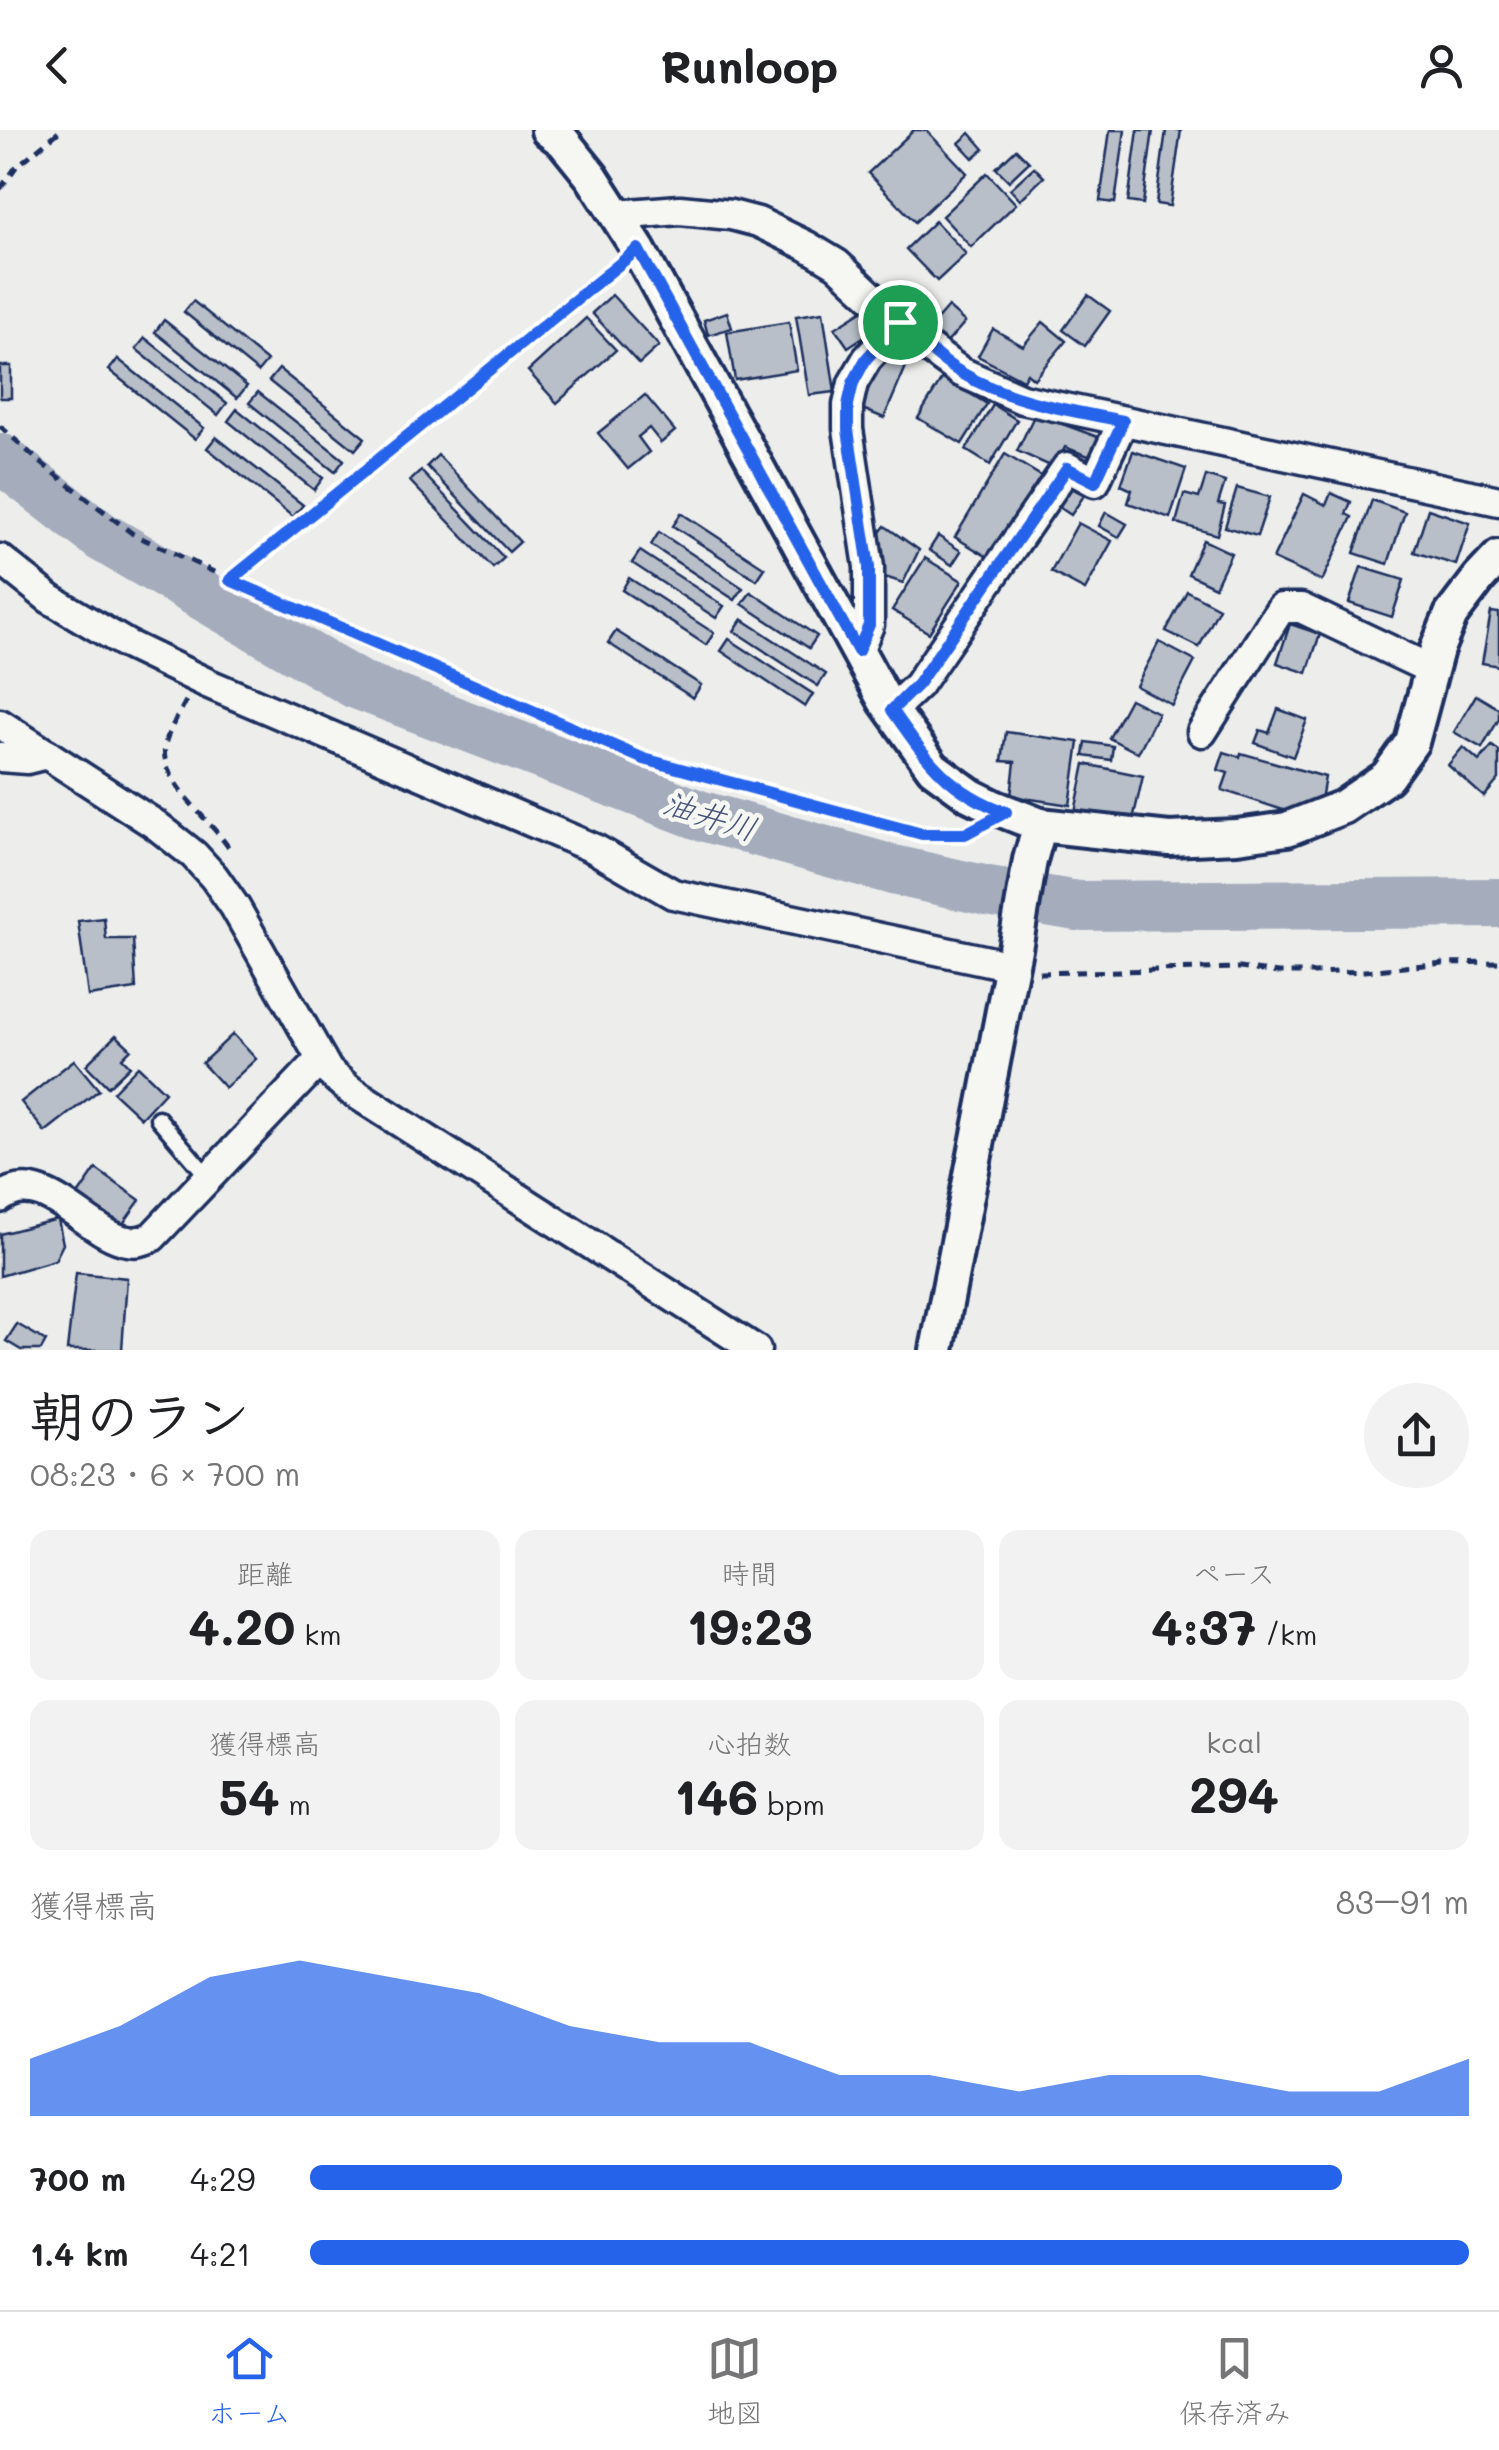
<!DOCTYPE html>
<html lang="ja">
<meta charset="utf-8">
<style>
:root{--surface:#fff;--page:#f2f2f2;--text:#202124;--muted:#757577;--line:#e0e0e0;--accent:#2563eb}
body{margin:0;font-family:Mali,"Klee One",sans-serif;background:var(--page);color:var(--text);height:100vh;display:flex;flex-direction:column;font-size:38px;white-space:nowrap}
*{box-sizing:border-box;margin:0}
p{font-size:32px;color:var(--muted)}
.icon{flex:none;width:55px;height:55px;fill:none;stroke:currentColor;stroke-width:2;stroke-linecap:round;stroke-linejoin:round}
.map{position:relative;height:1220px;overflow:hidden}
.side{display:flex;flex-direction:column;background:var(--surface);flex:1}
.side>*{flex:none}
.pin{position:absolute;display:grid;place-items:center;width:85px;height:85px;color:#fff;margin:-42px;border:5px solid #fff;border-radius:50%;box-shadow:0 2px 10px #0007}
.round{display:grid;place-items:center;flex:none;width:105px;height:105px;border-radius:52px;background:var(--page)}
.head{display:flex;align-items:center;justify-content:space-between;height:170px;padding:0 30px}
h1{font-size:55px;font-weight:700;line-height:75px}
.figures{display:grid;grid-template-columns:repeat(3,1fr);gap:15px;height:170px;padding:10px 30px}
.figures div{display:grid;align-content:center;border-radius:20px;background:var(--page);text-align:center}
.figures b{font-size:50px;font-weight:700}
.figures small{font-size:28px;font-weight:400}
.figures p{font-size:28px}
.chart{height:280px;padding:20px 30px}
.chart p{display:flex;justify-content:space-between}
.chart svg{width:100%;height:180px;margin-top:10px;fill:var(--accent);opacity:.7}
ul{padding:0 30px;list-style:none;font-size:32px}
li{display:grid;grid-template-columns:160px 120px 1fr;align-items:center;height:75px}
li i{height:25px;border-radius:12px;background:var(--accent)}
header{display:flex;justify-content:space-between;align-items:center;height:130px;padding:0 30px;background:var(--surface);font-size:45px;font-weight:700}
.menu{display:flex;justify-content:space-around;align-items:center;height:140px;border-top:2px solid var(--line);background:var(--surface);font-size:28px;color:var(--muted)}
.menu a{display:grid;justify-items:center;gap:5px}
.menu .selected{color:var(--accent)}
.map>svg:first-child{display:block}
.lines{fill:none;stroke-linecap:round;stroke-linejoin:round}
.river{stroke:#a5acbc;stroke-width:50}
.building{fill:#b9bfc8;stroke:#1b2f5e;stroke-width:2.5}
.service-casing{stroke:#1b2f5e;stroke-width:21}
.minor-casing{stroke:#1b2f5e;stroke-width:35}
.tertiary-casing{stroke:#1b2f5e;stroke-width:40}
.path{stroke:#1b2f5e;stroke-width:5;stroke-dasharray:10 8;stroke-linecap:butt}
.service{stroke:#f6f6f2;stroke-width:14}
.minor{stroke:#f6f6f2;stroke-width:28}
.tertiary{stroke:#f6f6f2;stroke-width:32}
.route-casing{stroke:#fff;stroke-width:20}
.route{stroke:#2563eb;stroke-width:12}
.labels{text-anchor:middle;stroke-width:9;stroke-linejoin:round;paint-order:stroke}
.water-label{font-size:32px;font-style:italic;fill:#44547a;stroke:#f6f6f2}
</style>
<header><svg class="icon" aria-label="back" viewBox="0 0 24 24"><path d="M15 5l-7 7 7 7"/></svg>Runloop<svg class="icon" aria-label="person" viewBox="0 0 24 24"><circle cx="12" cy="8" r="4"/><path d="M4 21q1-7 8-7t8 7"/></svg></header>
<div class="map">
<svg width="1499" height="1220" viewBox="0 0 1499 1220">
<rect width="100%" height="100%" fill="#edeeec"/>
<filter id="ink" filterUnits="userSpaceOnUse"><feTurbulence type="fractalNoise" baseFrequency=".01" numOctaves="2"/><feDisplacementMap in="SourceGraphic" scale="20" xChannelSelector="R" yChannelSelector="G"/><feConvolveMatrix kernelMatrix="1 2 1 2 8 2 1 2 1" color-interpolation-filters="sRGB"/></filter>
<g filter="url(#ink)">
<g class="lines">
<polyline class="river" points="0,328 102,407 356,554 699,685 893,740 988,761 1077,776 1499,773"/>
</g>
<g class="building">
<polygon points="914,0 926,0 967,43 915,92 868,43"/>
<polygon points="1110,0 1125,0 1115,73 1100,71"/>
<polygon points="1138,0 1153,0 1143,74 1128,72"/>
<polygon points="1166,0 1181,0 1170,76 1156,74"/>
<polygon points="970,3 984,19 973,28 959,13"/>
<polygon points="1016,19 1029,32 1009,51 996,38"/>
<polygon points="1034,37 1044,47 1020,70 1010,59"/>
<polygon points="987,43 1016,74 971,117 942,86"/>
<polygon points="935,91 966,124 937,151 906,119"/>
<polygon points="612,165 659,216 639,234 592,183"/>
<polygon points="1088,165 1110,181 1085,216 1063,200"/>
<polygon points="193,171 267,231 258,242 184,182"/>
<polygon points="948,177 965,192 945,215 928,200"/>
<polygon points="865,179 877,198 848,217 835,198"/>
<polygon points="727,182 732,198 708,205 704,190"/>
<polygon points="823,182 835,262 809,265 796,186"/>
<polygon points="586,188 616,220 557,273 528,241"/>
<polygon points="164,190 247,256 237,268 155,202"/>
<polygon points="789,192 797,240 735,250 727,202"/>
<polygon points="1043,192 1066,211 1034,249 1027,243 1023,250 978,226 993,199 1023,216"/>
<polygon points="145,208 227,273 218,285 136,219"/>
<polygon points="884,222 908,232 884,288 860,278"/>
<polygon points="118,229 204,298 195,309 109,240"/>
<rect x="0" y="236" width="11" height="32"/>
<polygon points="279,239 365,308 355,320 269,251"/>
<polygon points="943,247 987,274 962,314 918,288"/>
<polygon points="258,262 344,330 335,342 249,273"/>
<polygon points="645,265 675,301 661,313 649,298 638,307 649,322 628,339 598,303"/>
<polygon points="993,275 1017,290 990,335 966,320"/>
<polygon points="237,279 323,348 314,360 228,291"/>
<polygon points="1035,284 1106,310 1099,330 1065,317 1055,338 1017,321"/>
<polygon points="216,307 303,375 293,387 207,318"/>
<polygon points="1133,321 1186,339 1170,388 1128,373 1132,360 1121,355"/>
<polygon points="1005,324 1041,346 991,429 955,407"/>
<polygon points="438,325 520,412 509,422 427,336"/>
<polygon points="421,341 504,428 493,438 410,351"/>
<polygon points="1206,346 1225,352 1218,374 1225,375 1217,405 1176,393 1184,364 1199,368"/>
<polygon points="1066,352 1085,364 1071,385 1053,373"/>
<polygon points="1237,358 1270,367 1257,406 1225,397"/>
<polygon points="1331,363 1351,372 1346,384 1352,387 1322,451 1273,429 1304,364 1326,375"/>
<polygon points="1372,370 1405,382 1388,434 1354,423"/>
<polygon points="1428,379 1470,393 1456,435 1414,422"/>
<polygon points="1106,382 1127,394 1119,407 1099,396"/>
<polygon points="681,383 765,438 757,450 673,396"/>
<polygon points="1078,393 1112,411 1085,460 1051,442"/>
<polygon points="885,396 919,420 903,453 885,447 877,406"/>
<polygon points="659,402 743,458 735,470 651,415"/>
<polygon points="938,406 961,421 952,435 929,420"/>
<polygon points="1203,410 1231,423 1215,457 1188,444"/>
<polygon points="640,421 724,476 716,488 632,433"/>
<polygon points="925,428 962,451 929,503 892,480"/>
<polygon points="1361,437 1404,450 1392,487 1349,473"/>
<polygon points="629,448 714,503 706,515 622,460"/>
<polygon points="1187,461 1219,478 1199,517 1166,501"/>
<polygon points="751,462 817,506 809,518 742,474"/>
<polygon points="1491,482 1499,483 1499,536 1482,533"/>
<polygon points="742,489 826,544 818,556 734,501"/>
<polygon points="1290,494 1320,504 1307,543 1277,533"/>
<polygon points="616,501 701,555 693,568 608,513"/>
<polygon points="729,509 813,564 805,577 721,521"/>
<polygon points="1159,512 1195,531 1172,575 1136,556"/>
<polygon points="1476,565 1499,579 1499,589 1482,618 1454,602"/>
<polygon points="1130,569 1158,583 1138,623 1109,608"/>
<polygon points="1278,579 1307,590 1293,627 1255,613 1260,600 1269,603"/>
<polygon points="1006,602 1079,612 1070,675 1011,666 1015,632 1002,631"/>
<polygon points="1086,612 1113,616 1111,630 1084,626"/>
<polygon points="1492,616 1499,621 1499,649 1484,667 1448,635 1463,617 1479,631"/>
<polygon points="1224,622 1240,627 1241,623 1325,647 1319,682 1283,680 1222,660 1228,643 1218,640"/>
<polygon points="1085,634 1143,646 1132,694 1075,682"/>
<polygon points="104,788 106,809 133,809 136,859 88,866 78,791"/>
<polygon points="233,904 256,929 225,958 202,933"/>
<polygon points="116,905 131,919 122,928 130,936 108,957 86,935"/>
<polygon points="74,930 99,960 45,1002 21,972"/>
<polygon points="138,936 165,962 141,988 113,962"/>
<polygon points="96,1039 140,1070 120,1098 76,1068"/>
<polygon points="58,1089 63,1114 55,1130 0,1146 0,1104"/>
<polygon points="76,1143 127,1148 122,1220 67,1220"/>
<polygon points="17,1194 46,1211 41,1220 21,1220 6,1211"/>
</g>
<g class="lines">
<g class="service-casing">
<polyline id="service" points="158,988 209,1048"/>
</g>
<g class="minor-casing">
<g id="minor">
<polyline points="616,85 680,80 731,85 758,92 807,116 837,134 924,215 961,242 1022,269 1499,371"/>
<polyline points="0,429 50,469 128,515 209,554 595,719 673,764 1012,836"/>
<polyline points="858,521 869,495 869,437 848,299 848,275 853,253 867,229 900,193"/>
<polyline points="892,580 918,555 1067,337 1095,352 1123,291"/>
<polyline points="0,594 156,695 194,725 214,747 235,777 328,941 350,960 756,1220"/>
<polyline points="1202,602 1281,478 1301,478 1432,540"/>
<polyline points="0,627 27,629 47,624"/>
<path d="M0,1068C42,1035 89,1106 128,1111C137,1113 144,1110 152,1107L321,929"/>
</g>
</g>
<g class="tertiary-casing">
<g id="tertiary">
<polyline points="548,0 563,11 592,47 638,119 885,571 933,638 970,665 994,677 1040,695 1169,709 1237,706 1287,699 1343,677 1387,647 1412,612 1437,519 1451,485 1480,447 1499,427"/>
<polyline points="937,1220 1015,819 1030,730 1040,695"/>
</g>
</g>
<g class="path">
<polyline points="0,59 16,37 61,0"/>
<polyline points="0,296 40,332 133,404 248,458 644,629 923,705 965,705 973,700"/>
<polyline points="230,450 616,137"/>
<path d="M186,571C179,584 168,601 165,615C158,653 214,691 232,723"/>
<polyline points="1039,843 1240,838 1278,843 1313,843 1365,841 1443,833 1499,832"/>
</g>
<use href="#service" class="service"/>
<use href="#minor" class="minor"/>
<use href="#tertiary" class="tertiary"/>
</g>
</g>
<g class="lines" filter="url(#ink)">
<g class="route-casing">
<path id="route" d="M638,119L858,521L869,495V437L848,300V275L853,253L866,229L900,192C919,210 938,229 960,242C1009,272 1068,280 1123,291L1095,352L1067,338L918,554L892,580C925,627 948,662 1006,682L965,704H922L644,629L230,450Z"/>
</g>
<use href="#route" class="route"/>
</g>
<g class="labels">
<g class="water-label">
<text transform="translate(710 686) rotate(18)" y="11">油井川</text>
</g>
</g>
</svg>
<div class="pin" style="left:900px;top:192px;background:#1e9e55"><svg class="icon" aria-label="arrive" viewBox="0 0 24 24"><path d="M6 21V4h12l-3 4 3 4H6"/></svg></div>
</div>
<section class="side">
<div class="head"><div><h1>朝のラン</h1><p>08:23 · 6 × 700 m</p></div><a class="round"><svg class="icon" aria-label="share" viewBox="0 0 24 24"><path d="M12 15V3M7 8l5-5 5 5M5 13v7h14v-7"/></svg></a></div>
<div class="figures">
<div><p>距離</p><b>4.20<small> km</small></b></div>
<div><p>時間</p><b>19:23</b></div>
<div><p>ペース</p><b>4:37<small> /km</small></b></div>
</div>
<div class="figures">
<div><p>獲得標高</p><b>54<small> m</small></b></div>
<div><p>心拍数</p><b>146<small> bpm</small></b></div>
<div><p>kcal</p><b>294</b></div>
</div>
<div class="chart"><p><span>獲得標高</span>83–91 m</p>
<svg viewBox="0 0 160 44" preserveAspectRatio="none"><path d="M0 44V30L10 22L20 10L30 6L40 10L50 14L60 22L70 26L80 26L90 34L100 34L110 38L120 34L130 34L140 38L150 38L160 30V44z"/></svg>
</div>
<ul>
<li><b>700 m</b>4:29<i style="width:89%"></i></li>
<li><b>1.4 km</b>4:21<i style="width:100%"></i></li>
</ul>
</section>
<nav class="menu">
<a class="selected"><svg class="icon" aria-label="home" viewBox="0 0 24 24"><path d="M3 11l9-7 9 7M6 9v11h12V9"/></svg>ホーム</a>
<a><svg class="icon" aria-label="map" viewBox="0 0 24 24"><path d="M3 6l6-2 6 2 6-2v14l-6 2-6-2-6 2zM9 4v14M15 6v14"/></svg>地図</a>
<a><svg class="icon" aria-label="saved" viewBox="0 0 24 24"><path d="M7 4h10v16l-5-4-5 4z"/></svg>保存済み</a>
</nav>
